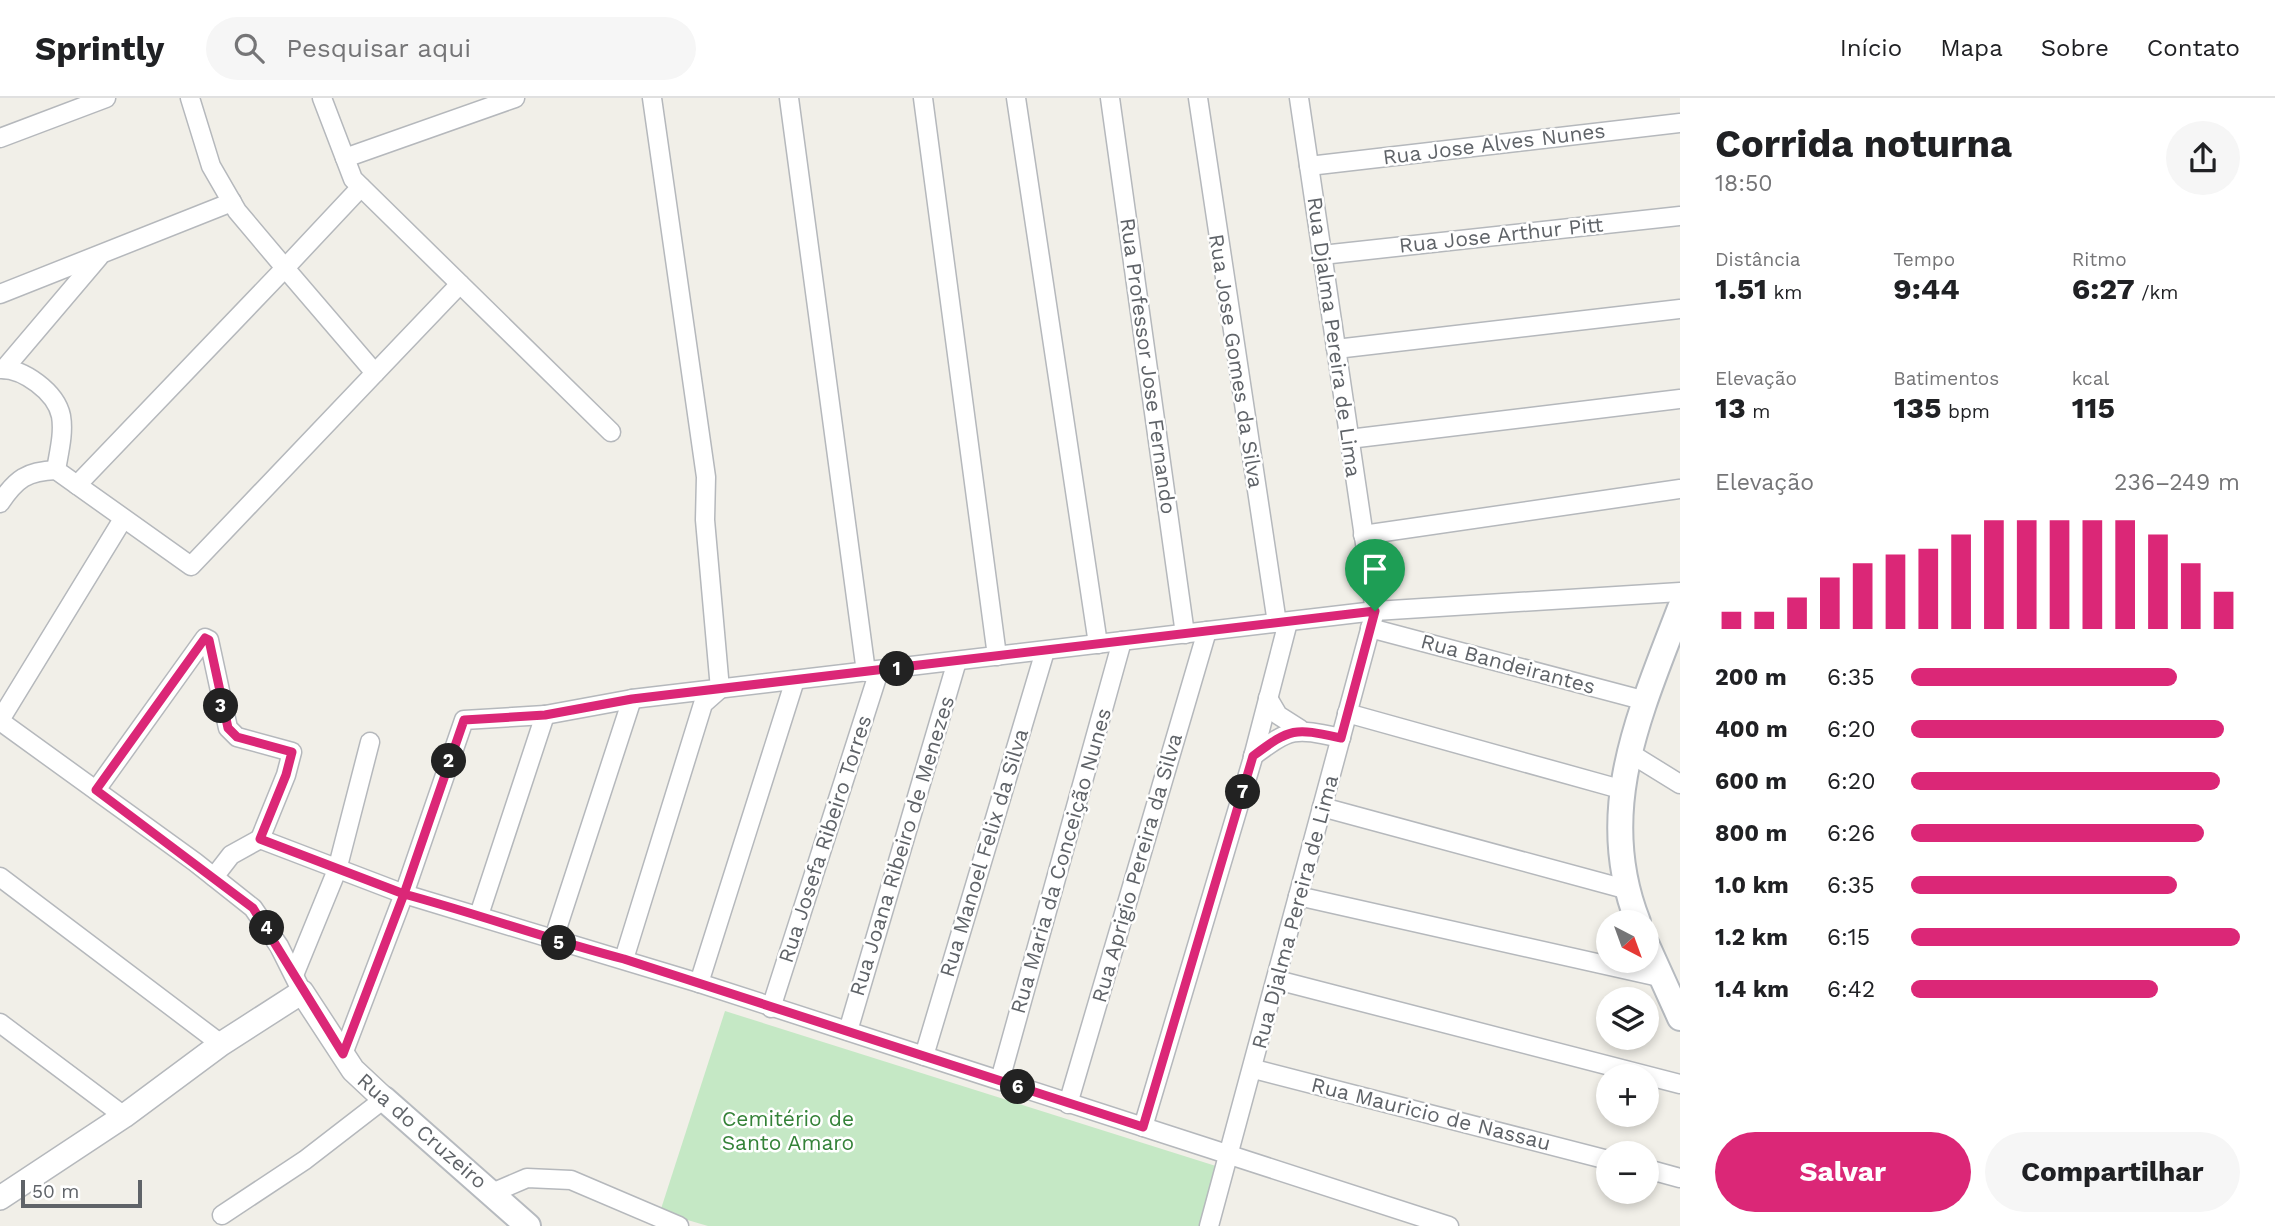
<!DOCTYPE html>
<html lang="pt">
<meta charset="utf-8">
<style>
:root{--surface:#fff;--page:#f6f6f6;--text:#202124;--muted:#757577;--line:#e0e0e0;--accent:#db2777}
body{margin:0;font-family:"Work Sans",sans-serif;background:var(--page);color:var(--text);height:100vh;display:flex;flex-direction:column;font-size:26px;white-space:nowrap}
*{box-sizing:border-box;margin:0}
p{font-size:23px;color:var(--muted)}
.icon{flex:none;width:38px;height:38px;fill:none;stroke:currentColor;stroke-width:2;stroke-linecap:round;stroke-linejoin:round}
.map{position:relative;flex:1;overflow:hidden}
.sheet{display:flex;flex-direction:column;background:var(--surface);width:595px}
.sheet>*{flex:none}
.needle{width:46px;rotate:139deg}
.buttons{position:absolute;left:1596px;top:812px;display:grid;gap:14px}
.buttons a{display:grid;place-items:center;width:63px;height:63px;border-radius:50%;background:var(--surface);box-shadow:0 4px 10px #0003;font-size:35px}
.scale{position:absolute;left:21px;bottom:18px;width:121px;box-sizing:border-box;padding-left:7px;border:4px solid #5f6368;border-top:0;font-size:19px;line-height:24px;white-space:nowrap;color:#5f6368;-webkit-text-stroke:5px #fff;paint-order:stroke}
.pin{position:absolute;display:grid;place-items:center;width:60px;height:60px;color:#fff;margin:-72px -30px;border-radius:50% 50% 50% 0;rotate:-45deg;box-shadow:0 0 7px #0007}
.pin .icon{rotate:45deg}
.km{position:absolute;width:35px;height:35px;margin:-18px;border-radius:50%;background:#222;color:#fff;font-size:19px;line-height:35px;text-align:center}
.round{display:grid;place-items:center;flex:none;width:74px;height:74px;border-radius:37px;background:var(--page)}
.headline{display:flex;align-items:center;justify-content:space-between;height:119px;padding:0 35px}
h1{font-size:38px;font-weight:700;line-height:52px}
.metrics{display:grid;grid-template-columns:repeat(3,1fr);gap:10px;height:119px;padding:7px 35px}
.metrics div{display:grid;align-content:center}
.metrics b{font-size:30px;font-weight:700}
.metrics small{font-size:19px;font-weight:400}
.metrics p{font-size:19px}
.chart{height:196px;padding:14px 35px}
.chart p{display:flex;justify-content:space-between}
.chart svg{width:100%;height:126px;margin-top:7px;stroke:var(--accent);stroke-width:6}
.primary-button{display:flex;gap:14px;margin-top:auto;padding:14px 35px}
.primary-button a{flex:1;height:80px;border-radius:42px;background:var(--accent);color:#fff;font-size:28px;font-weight:700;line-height:80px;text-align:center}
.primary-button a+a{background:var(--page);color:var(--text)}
ul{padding:0 35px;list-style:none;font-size:23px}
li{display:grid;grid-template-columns:112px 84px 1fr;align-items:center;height:52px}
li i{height:18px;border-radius:9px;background:var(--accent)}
header{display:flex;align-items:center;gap:42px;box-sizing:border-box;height:98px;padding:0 35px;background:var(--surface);border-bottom:2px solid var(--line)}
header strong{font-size:33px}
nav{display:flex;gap:38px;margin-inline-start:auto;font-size:24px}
.search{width:490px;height:63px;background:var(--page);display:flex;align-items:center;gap:18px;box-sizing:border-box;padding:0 24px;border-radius:38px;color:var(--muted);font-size:26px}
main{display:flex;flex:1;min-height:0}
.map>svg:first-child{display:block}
.green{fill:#c5e8c5}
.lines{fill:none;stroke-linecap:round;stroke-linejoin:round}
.minor-casing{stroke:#b5b8bc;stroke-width:21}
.tertiary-casing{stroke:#b5b8bc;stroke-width:26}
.secondary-casing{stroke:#b6babf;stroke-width:28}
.minor{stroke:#fff;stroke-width:18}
.tertiary{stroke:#fff;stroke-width:23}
.secondary{stroke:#fff;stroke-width:24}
.route-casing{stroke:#fff;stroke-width:14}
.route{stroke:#db2777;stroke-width:9}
.labels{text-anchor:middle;stroke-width:5;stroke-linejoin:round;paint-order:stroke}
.street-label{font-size:21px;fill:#5f6368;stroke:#fff}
.park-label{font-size:21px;fill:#348238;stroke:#fff}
</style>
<header>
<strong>Sprintly</strong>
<div class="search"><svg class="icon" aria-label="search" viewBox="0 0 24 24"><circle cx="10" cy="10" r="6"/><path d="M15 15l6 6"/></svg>Pesquisar aqui</div>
<nav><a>Início</a><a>Mapa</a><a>Sobre</a><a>Contato</a></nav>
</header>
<main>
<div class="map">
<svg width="1680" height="1128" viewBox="0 0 1680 1128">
<rect width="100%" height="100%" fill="#f1efe8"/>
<polygon class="green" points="725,913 1219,1069 1200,1128 708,1128 660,1114"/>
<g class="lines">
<g class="minor-casing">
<g id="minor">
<polyline points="322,0 353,81 611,334"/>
<polyline points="652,0 706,379 705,422 720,591"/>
<polyline points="789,0 866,574"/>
<polyline points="923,0 997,558"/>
<polyline points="1016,0 1098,546"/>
<polyline points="1110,0 1185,536"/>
<polyline points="1198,0 1277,525"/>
<polyline points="0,40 106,0"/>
<polyline points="345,60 515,0"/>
<polyline points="1309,68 1680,25"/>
<polyline points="1322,157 1680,118"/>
<polyline points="0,196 232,104"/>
<polyline points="1336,251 1680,211"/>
<path d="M0,271C23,270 56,294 61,318C64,335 59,354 56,372L191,468L375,275L285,170L361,89"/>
<polyline points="4,271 99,159"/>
<polyline points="375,275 460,186"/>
<polyline points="1349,341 1680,301"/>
<polyline points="77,387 285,170 237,113 211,68 190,0"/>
<path d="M0,405C16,381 27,373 56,372"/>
<polyline points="1363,437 1680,391"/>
<polyline points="1370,530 1646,603"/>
<polyline points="1268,600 1278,617 1300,631"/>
<polyline points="1347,615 1620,691"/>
<polyline points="0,622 123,421"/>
<polyline points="0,623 195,764 253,810 279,848 302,894"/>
<polyline points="1628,654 1680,686"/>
<path d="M1253,658C1292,629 1294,630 1341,640"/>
<polyline points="96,692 205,540 209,542 228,630 237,639 292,654 286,677 260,741"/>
<polyline points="1322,709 1625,791"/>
<polyline points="260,741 404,796 699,885 1449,1128"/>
<polyline points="0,779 221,946"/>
<polyline points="214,779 231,757 260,741"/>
<polyline points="1298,798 1659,879"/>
<polyline points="479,817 545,617"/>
<polyline points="553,843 632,601"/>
<polyline points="624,861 703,606 720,591"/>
<polyline points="294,877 337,772 370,644"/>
<polyline points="1277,882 1680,986"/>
<polyline points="699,885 795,582"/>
<polyline points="771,910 879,573"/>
<polyline points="0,925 124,1018"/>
<polyline points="848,933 957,563"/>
<polyline points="343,956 404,796 464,622 545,617 632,601 1375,513 1680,494"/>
<polyline points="924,958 1045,553"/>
<polyline points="1254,971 1608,1062"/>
<polyline points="1000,982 1122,543"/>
<polyline points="1068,1006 1207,533"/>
<polyline points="1143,1029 1252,663 1288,524"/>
<polyline points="1647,1071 1680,1080"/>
<polyline points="492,1095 527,1080 571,1082 679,1128"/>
<polyline points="222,1117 305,1062 384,1001"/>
<polyline points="1209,1128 1375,513 1299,0"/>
</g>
</g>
<g class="tertiary-casing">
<polyline id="tertiary" points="0,1100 124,1018 221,946 302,894 353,972 384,1001"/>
</g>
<g class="secondary-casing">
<g id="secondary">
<path d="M1638,824C1594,713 1640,615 1680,510"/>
<polyline points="1647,847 1680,920"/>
<polyline points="384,1001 528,1128"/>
</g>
</g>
<use href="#minor" class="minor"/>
<use href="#tertiary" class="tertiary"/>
<use href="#secondary" class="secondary"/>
</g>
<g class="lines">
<g class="route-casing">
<path id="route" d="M1375,513L632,601L545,617L464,622L404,796L260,741L286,677L292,654L237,639L228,630L209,542L205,540L96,692L253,810L343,956L404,796C478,816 550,842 624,861L1143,1029L1253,658C1292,629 1294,630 1341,640L1375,513"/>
</g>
<use href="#route" class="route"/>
</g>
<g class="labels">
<g class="street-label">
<text transform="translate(1494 46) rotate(-7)" y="7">Rua Jose Alves Nunes</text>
<text transform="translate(1501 137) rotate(-6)" y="7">Rua Jose Arthur Pitt</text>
<text transform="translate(1334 239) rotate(82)" y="7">Rua Djalma Pereira de Lima</text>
<text transform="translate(1236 263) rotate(81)" y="7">Rua Jose Gomes da Silva</text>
<text transform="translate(1148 268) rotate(82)" y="7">Rua Professor Jose Fernando</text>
<text transform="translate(1508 566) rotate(15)" y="7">Rua Bandeirantes</text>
<text transform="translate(825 741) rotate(-72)" y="7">Rua Josefa Ribeiro Torres</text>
<text transform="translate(902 748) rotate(-73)" y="7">Rua Joana Ribeiro de Menezes</text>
<text transform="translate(984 755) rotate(-73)" y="7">Rua Manoel Felix da Silva</text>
<text transform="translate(1061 763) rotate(-74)" y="7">Rua Maria da Conceição Nunes</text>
<text transform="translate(1137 770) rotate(-74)" y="7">Rua Aprigio Pereira da Silva</text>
<text transform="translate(1295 814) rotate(-75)" y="7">Rua Djalma Pereira de Lima</text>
<text transform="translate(1431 1016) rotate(14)" y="7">Rua Mauricio de Nassau</text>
<text transform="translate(422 1033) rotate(41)" y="7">Rua do Cruzeiro</text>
</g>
<g class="park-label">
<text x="788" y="1028">Cemitério de<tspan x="788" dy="24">Santo Amaro</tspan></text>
</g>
</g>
</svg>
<div class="buttons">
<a><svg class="needle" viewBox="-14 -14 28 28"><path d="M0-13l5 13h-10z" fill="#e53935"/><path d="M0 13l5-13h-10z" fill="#757577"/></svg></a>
<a><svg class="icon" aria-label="layers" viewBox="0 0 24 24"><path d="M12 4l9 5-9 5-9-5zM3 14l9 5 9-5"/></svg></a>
<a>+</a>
<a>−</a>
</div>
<div class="scale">50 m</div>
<div class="pin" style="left:1375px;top:513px;background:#1e9e55"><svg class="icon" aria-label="arrive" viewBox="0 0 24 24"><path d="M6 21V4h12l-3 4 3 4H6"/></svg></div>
<b class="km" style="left:897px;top:571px">1</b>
<b class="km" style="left:449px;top:663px">2</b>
<b class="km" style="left:221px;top:608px">3</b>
<b class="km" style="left:267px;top:830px">4</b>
<b class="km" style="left:559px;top:845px">5</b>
<b class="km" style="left:1018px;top:989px">6</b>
<b class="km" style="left:1243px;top:694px">7</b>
</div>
<section class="sheet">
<div class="headline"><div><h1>Corrida noturna</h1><p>18:50</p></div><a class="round"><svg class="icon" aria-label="share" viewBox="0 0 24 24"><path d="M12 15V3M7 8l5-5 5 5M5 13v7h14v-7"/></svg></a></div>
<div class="metrics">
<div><p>Distância</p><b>1.51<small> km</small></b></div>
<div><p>Tempo</p><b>9:44</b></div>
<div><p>Ritmo</p><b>6:27<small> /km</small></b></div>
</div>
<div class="metrics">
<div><p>Elevação</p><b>13<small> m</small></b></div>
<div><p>Batimentos</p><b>135<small> bpm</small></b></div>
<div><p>kcal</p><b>115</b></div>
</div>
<div class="chart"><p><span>Elevação</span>236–249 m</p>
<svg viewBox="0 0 160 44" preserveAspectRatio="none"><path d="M5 44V38M15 44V38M25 44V33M35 44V26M45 44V21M55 44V18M65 44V16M75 44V11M85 44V6M95 44V6M105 44V6M115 44V6M125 44V6M135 44V11M145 44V21M155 44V31"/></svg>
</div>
<ul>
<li><b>200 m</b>6:35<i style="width:81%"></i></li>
<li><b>400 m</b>6:20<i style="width:95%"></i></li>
<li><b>600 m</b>6:20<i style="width:94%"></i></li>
<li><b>800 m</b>6:26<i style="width:89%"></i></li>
<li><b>1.0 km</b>6:35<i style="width:81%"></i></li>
<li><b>1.2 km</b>6:15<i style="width:100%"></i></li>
<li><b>1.4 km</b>6:42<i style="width:75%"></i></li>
</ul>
<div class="primary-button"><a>Salvar</a><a>Compartilhar</a></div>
</section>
</main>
